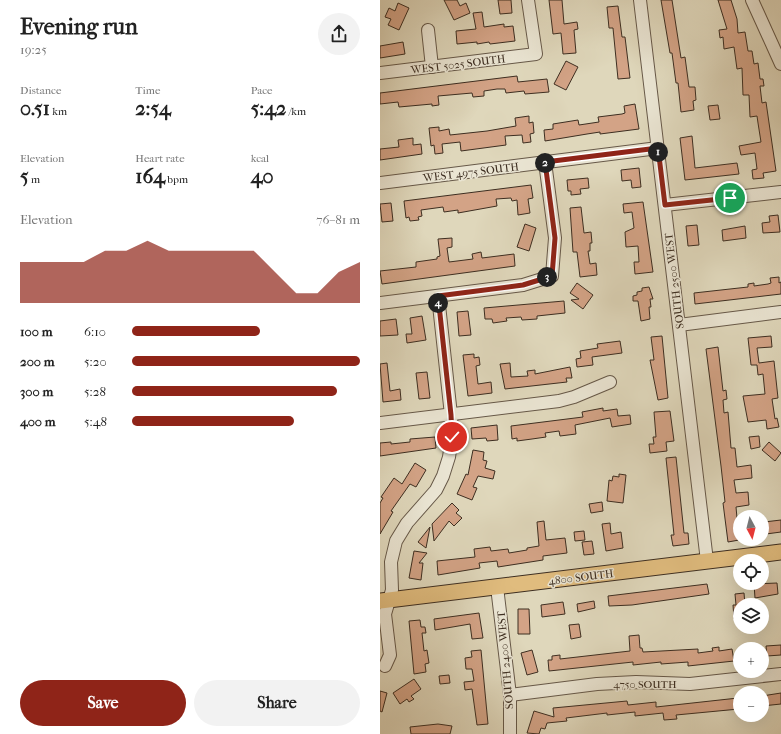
<!DOCTYPE html>
<meta charset="utf-8">
<style>
:root{--surface:#fff;--page:#f2f2f2;--text:#222;--muted:#767676;--accent:#8f2418}
body{margin:0;font-family:"IM FELL French Canon",serif;background:var(--page);color:var(--text);height:100vh;display:flex;flex-direction:column;font-size:15px;white-space:nowrap}
*{box-sizing:border-box;margin:0}
p{font-size:13px;color:var(--muted)}
.icon{flex:none;width:22px;height:22px;fill:none;stroke:currentColor;stroke-width:2;stroke-linecap:round;stroke-linejoin:round}
.map{position:relative;flex:1;overflow:hidden}
.drawer{display:flex;flex-direction:column;background:var(--surface);width:380px}
.drawer>*{flex:none}
.needle{width:26px;rotate:173deg}
.buttons{position:absolute;left:353px;top:510px;display:grid;gap:8px}
.buttons a{display:grid;place-items:center;width:36px;height:36px;border-radius:50%;background:var(--surface);box-shadow:0 4px 16px #0002;font-size:20px}
.pin{position:absolute;display:grid;place-items:center;width:34px;height:34px;color:#fff;margin:-17px;border:2px solid #fff;border-radius:50%;box-shadow:0 1px 4px #0007}
.km{position:absolute;width:20px;height:20px;margin:-10px;border-radius:50%;background:#222;color:#fff;font-size:11px;line-height:20px;text-align:center}
.round{display:grid;place-items:center;flex:none;width:42px;height:42px;border-radius:21px;background:var(--page)}
.headline{display:flex;align-items:center;justify-content:space-between;height:68px;padding:0 20px}
h1{font-size:22px;font-weight:700;line-height:30px}
.figures{display:grid;grid-template-columns:repeat(3,1fr);gap:6px;height:68px;padding:4px 20px}
.figures div{display:grid;align-content:center}
.figures b{font-size:20px;font-weight:700}
.figures small{font-size:11px;font-weight:400}
.figures p{font-size:11px}
.chart{height:112px;padding:8px 20px}
.chart p{display:flex;justify-content:space-between}
.chart svg{width:100%;height:72px;margin-top:4px;fill:var(--accent);opacity:.7}
.action{display:flex;gap:8px;margin-top:auto;padding:8px 20px}
.action a{flex:1;height:46px;border-radius:24px;background:var(--accent);color:#fff;font-size:16px;font-weight:700;line-height:46px;text-align:center}
.action a+a{background:var(--page);color:var(--text)}
ul{padding:0 20px;list-style:none;font-size:13px}
li{display:grid;grid-template-columns:64px 48px 1fr;align-items:center;height:30px}
li i{height:10px;border-radius:5px;background:var(--accent)}
main{display:flex;flex:1;min-height:0}
.map>svg:first-child{display:block}
.building{fill:#d3a386;stroke:#3d2e21}
.lines{fill:none;stroke-linecap:round;stroke-linejoin:round}
.minor-casing{stroke:#665848;stroke-width:14}
.major-casing{stroke:#3d2e21;stroke-width:17}
.minor{stroke:#eae5d3;stroke-width:12}
.major{stroke:#e0bc7e;stroke-width:15}
.route-casing{stroke:#fff;stroke-width:8}
.route{stroke:#8f2418;stroke-width:5}
.labels{text-anchor:middle;stroke-width:3;stroke-linejoin:round;paint-order:stroke}
.street-label{font-size:11px;fill:#3d2e21;stroke:#eae5d3}
</style>
<main>
<section class="drawer">
<div class="headline"><div><h1>Evening run</h1><p>19:25</p></div><a class="round"><svg class="icon" aria-label="share" viewBox="0 0 24 24"><path d="M12 15V3M7 8l5-5 5 5M5 13v7h14v-7"/></svg></a></div>
<div class="figures">
<div><p>Distance</p><b>0.51<small> km</small></b></div>
<div><p>Time</p><b>2:54</b></div>
<div><p>Pace</p><b>5:42<small> /km</small></b></div>
</div>
<div class="figures">
<div><p>Elevation</p><b>5<small> m</small></b></div>
<div><p>Heart rate</p><b>164<small> bpm</small></b></div>
<div><p>kcal</p><b>40</b></div>
</div>
<div class="chart"><p><span>Elevation</span>76–81 m</p>
<svg viewBox="0 0 160 44" preserveAspectRatio="none"><path d="M0 44V19L10 19L20 19L30 19L40 12L50 12L60 6L70 12L80 12L90 12L100 12L110 12L120 25L130 38L140 38L150 25L160 19V44z"/></svg>
</div>
<ul>
<li><b>100 m</b>6:10<i style="width:56%"></i></li>
<li><b>200 m</b>5:20<i style="width:100%"></i></li>
<li><b>300 m</b>5:28<i style="width:90%"></i></li>
<li><b>400 m</b>5:48<i style="width:71%"></i></li>
</ul>
<div class="action"><a>Save</a><a>Share</a></div>
</section>
<div class="map">
<svg width="401" height="734" viewBox="0 0 401 734">
<rect width="100%" height="100%" fill="#dfd7bb"/>
<filter id="stains"><feTurbulence type="fractalNoise" baseFrequency=".005" numOctaves="4"/><feColorMatrix values="0 0 0 0 .2 0 0 0 0 .09 0 0 0 0 .02 0 0 0 .5 -.17"/></filter>
<radialGradient id="worn" r=".72"><stop offset=".6" stop-color="#630" stop-opacity="0"/><stop offset="1" stop-color="#630" stop-opacity=".3"/></radialGradient>
<g class="building">
<polygon points="64,0 77,0 80,6 86,3 90,13 74,20"/>
<polygon points="118,0 131,0 132,13 120,14"/>
<polygon points="169,0 182,0 184,24 197,22 198,29 194,30 196,53 183,54 181,33 173,34"/>
<polygon points="281,0 292,0 301,58 305,57 309,87 315,87 316,100 313,101 314,110 301,112 298,83 296,83 292,53 290,53"/>
<polygon points="338,0 351,0 357,19 358,33 365,32 368,51 372,51 374,64 378,63 380,79 383,79 384,86 380,86 382,103 386,102 396,171 383,173 384,178 373,179 372,170 377,169 375,153 361,155 359,146 381,142 378,123 377,116 370,117 369,95 363,95 362,68 357,69 354,47 344,49 343,37 340,38 339,30 347,29"/>
<polygon points="18,3 29,8 19,30 8,25 11,19 5,17 9,8 15,11"/>
<polygon points="238,6 242,37 245,37 250,78 238,79 233,28 229,28 227,7"/>
<polygon points="102,12 104,27 124,24 124,27 133,26 135,41 110,44 109,42 97,44 97,42 77,44 76,31 96,29 93,13"/>
<polygon points="23,42 25,54 0,58 0,46"/>
<polygon points="186,61 198,67 186,90 174,84"/>
<polygon points="137,76 138,82 167,79 169,92 145,94 144,91 126,93 125,89 117,89 104,91 104,96 93,97 92,93 58,96 59,105 52,106 52,104 19,107 18,102 0,104 0,93"/>
<polygon points="255,104 259,129 220,134 220,132 207,134 165,141 164,130 173,129 173,124 198,120 199,125 219,122 218,117 242,114 245,113 244,106"/>
<polygon points="338,105 340,119 330,120 328,106"/>
<polygon points="149,116 149,123 153,122 154,133 150,134 151,142 143,143 142,135 125,136 126,145 81,151 80,142 62,144 63,153 55,154 54,145 51,146 49,128 59,127 59,131 69,129 70,135 107,131 136,126 135,118"/>
<polygon points="312,136 315,168 357,163 359,174 305,180 300,138"/>
<polygon points="33,138 33,145 41,144 42,154 0,160 0,149 19,147 18,140"/>
<polygon points="259,168 261,187 252,188 251,180 242,181 241,170"/>
<polygon points="208,178 209,188 200,189 201,194 191,195 191,191 188,191 187,180"/>
<polygon points="151,185 153,198 148,199 150,213 138,215 137,200 132,201 131,198 116,199 117,206 78,213 78,210 64,212 63,207 41,210 42,216 38,217 39,220 30,221 29,217 26,218 24,201"/>
<polygon points="263,202 273,272 255,274 254,262 259,262 258,246 246,247 245,232 254,228 252,212 244,213 243,204"/>
<polygon points="11,203 13,221 2,222 0,204"/>
<polygon points="201,207 204,233 211,232 212,243 210,243 210,251 208,251 210,264 216,263 217,275 200,277 197,252 193,252 190,208"/>
<polygon points="398,215 400,232 383,233 382,223 390,222 389,216"/>
<polygon points="145,224 156,228 149,251 137,247"/>
<polygon points="317,225 319,245 308,246 306,226"/>
<polygon points="365,226 366,238 343,241 342,230"/>
<polygon points="72,238 72,247 67,248 69,262 93,259 92,254 101,252 102,258 134,254 135,266 2,284 0,271 36,267 36,262 57,259 57,257 60,256 58,239"/>
<polygon points="399,277 399,283 401,282 401,294 315,304 314,293 368,287 368,284 374,283 374,286 388,284 391,283 390,278"/>
<polygon points="197,283 213,295 203,309 191,300 199,299 190,293"/>
<polygon points="269,287 273,299 270,299 271,307 269,307 270,319 261,321 258,301 253,301 253,296 257,295 257,292 262,291 262,288"/>
<polygon points="184,301 185,313 157,316 157,319 142,320 141,317 126,318 127,321 113,323 112,319 105,319 104,308"/>
<polygon points="88,311 91,335 79,336 77,312"/>
<polygon points="42,316 46,340 27,343 26,334 32,334 30,318"/>
<polygon points="16,319 18,335 0,336 0,321"/>
<polygon points="282,336 288,398 278,400 270,360 274,360 271,337"/>
<polygon points="391,336 392,347 377,348 379,363 394,361 398,398 392,399 395,419 397,418 399,427 387,429 386,420 368,422 363,396 385,394 383,374 378,375 377,365 371,365 368,338"/>
<polygon points="240,341 242,353 212,357 213,365 197,367 196,359 201,358 200,351 218,348 217,344"/>
<polygon points="338,347 343,391 346,390 347,399 343,400 344,413 348,412 351,448 355,448 357,467 371,465 372,478 354,480 356,493 368,492 369,505 356,507 359,540 348,542 343,503 345,502 341,466 326,349"/>
<polygon points="94,354 94,358 99,357 100,365 96,366 98,384 111,382 112,393 88,396 83,355"/>
<polygon points="7,363 10,391 20,389 21,400 3,402 0,364"/>
<polygon points="130,363 131,377 148,376 147,371 155,370 155,374 190,367 192,378 186,378 187,382 125,389 120,364"/>
<polygon points="47,372 50,398 39,399 36,373"/>
<polygon points="223,408 223,411 237,409 238,416 250,415 251,424 232,427 230,418 195,425 196,434 180,436 179,431 165,433 166,437 152,439 137,441 137,438 132,439 131,426 203,417 202,412"/>
<polygon points="290,411 294,441 286,442 287,451 270,453 269,444 274,444 273,437 276,437 274,412"/>
<polygon points="117,425 118,440 107,441 106,438 92,439 91,428"/>
<polygon points="379,436 380,447 371,449 369,437"/>
<polygon points="55,437 56,448 0,456 0,443 11,442 11,444 30,442 30,439"/>
<polygon points="389,442 401,453 395,461 382,450"/>
<polygon points="93,450 104,452 103,460 107,461 105,468 115,471 113,479 98,476 93,487 97,488 92,500 77,494 86,474 88,475"/>
<polygon points="296,457 304,533 308,533 309,544 293,546 291,535 294,535 286,458"/>
<polygon points="35,463 46,470 36,487 30,484 11,511 13,512 0,534 0,503 3,498 1,497 14,478 22,484"/>
<polygon points="239,474 246,475 243,503 227,501 229,480 232,481 233,476 239,477"/>
<polygon points="222,502 223,511 211,513 209,504"/>
<polygon points="72,503 79,510 76,513 82,518 74,526 69,521 54,541 52,524"/>
<polygon points="401,520 401,532 386,534 384,522"/>
<polygon points="164,521 166,540 185,538 187,553 163,556 163,560 118,567 117,561 99,563 100,568 58,575 57,561 95,557 94,549 110,547 111,551 128,549 129,553 147,550 147,548 159,546 157,522"/>
<polygon points="230,523 231,534 241,532 243,548 226,551 222,524"/>
<polygon points="50,527 46,548 38,542"/>
<polygon points="204,531 205,540 195,541 194,532"/>
<polygon points="212,541 214,554 204,555 202,542"/>
<polygon points="34,551 47,553 39,563 43,563 41,580 29,578"/>
<polygon points="397,583 398,594 375,598 374,584"/>
<polygon points="327,584 329,594 252,605 229,606 228,596"/>
<polygon points="364,593 365,605 360,605 360,619 354,619 353,605 356,605 355,594"/>
<polygon points="214,601 215,608 198,612 197,604"/>
<polygon points="183,602 185,614 162,617 161,605"/>
<polygon points="138,609 149,609 150,634 138,634"/>
<polygon points="99,613 103,638 92,639 90,624 55,630 54,619"/>
<polygon points="40,620 41,627 45,627 46,633 42,633 44,651 47,650 49,663 45,664 46,672 34,674 29,621"/>
<polygon points="199,624 201,637 191,639 189,625"/>
<polygon points="259,635 260,648 262,648 263,652 318,649 318,653 333,651 332,648 339,647 339,651 352,649 354,661 308,666 308,662 281,664 281,662 253,665 253,662 169,671 168,660 172,660 172,656 180,655 180,659 250,651 249,636"/>
<polygon points="401,645 401,655 387,656 386,646"/>
<polygon points="101,650 108,724 97,725 92,689 85,690 84,682 94,681 92,669 86,669 85,658 92,657 91,651"/>
<polygon points="152,650 158,672 147,675 141,653"/>
<polygon points="69,675 70,683 60,684 59,676"/>
<polygon points="34,679 41,689 31,696 34,699 29,702 27,699 20,704 13,693"/>
<polygon points="0,691 7,693 2,712 0,711"/>
<polygon points="401,693 401,704 382,706 382,696"/>
<polygon points="358,698 359,709 296,715 297,719 284,720 283,713 255,716 255,712 227,715 227,713 186,718 187,721 167,723 165,729 161,728 159,734 147,733 154,711 174,717 173,708 247,701 248,705 276,702 276,707"/>
<polygon points="58,724 72,726 70,734 31,734 30,727"/>
</g>
<g class="lines">
<g class="minor-casing">
<g id="minor">
<polyline points="260,0 327,561"/>
<polyline points="372,0 401,64"/>
<polyline points="48,30 52,67"/>
<polyline points="0,73 156,54 148,0"/>
<polyline points="0,183 278,148"/>
<polyline points="285,205 401,192"/>
<polyline points="0,303 143,285 172,276 175,238 165,162"/>
<polyline points="299,325 401,312"/>
<polyline points="0,423 179,401 194,397 230,382"/>
<polyline points="117,587 130,695 130,734"/>
<polyline points="5,666 10,655 5,614 12,590 11,562 16,541 27,523 56,490 63,476 69,457 72,437 71,415 58,296"/>
<polyline points="130,695 217,684 256,682 310,684 401,674"/>
</g>
</g>
<g class="major-casing">
<polyline id="major" points="0,601 401,552"/>
</g>
<use href="#minor" class="minor"/>
<use href="#major" class="major"/>
</g>
<g class="lines">
<g class="route-casing">
<polyline id="route" points="72,437 71,415 58,296 143,285 172,276 175,238 165,162 278,148 285,205 350,198"/>
</g>
<use href="#route" class="route"/>
</g>
<g class="labels">
<g class="street-label">
<text transform="translate(78 64) rotate(-7)" y="4">WEST 5025 SOUTH</text>
<text transform="translate(91 172) rotate(-7)" y="4">WEST 4975 SOUTH</text>
<text transform="translate(294 281) rotate(-97)" y="4">SOUTH 2500 WEST</text>
<text transform="translate(201 577) rotate(-7)" y="4">4800 SOUTH</text>
<text transform="translate(125 660) rotate(-95)" y="4">SOUTH 2400 WEST</text>
<text x="265" y="688">4750 SOUTH</text>
</g>
</g>
<rect width="100%" height="100%" filter="url(#stains)"/>
<rect width="100%" height="100%" fill="url(#worn)"/>
</svg>
<div class="buttons">
<a><svg class="needle" viewBox="-14 -14 28 28"><path d="M0-13l5 13h-10z" fill="#e53935"/><path d="M0 13l5-13h-10z" fill="#767676"/></svg></a>
<a><svg class="icon" aria-label="locate" viewBox="0 0 24 24"><circle cx="12" cy="12" r="6"/><path d="M12 2v4M12 18v4M2 12h4M18 12h4"/></svg></a>
<a><svg class="icon" aria-label="layers" viewBox="0 0 24 24"><path d="M12 4l9 5-9 5-9-5zM3 14l9 5 9-5"/></svg></a>
<a>+</a>
<a>−</a>
</div>
<div class="pin" style="left:350px;top:198px;background:#1e9e55"><svg class="icon" aria-label="arrive" viewBox="0 0 24 24"><path d="M6 21V4h12l-3 4 3 4H6"/></svg></div>
<div class="pin" style="left:72px;top:437px;background:#d93025"><svg class="icon" aria-label="check" viewBox="0 0 24 24"><path d="M5 12l5 5 9-10"/></svg></div>
<b class="km" style="left:278px;top:152px">1</b>
<b class="km" style="left:165px;top:163px">2</b>
<b class="km" style="left:167px;top:277px">3</b>
<b class="km" style="left:58px;top:303px">4</b>
</div>
</main>
